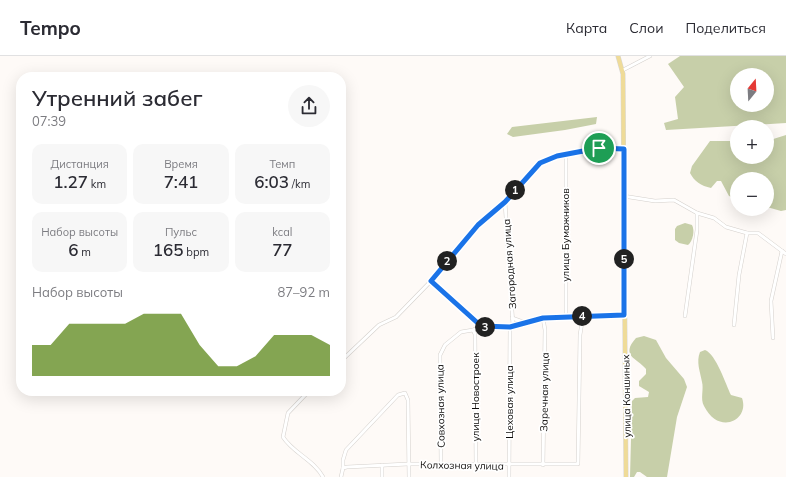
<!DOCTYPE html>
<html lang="ru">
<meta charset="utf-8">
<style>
:root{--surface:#fff;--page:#f7f7f7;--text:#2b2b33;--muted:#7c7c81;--line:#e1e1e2;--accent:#517f09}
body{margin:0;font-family:Mulish,sans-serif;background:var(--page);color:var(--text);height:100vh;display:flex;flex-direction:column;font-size:15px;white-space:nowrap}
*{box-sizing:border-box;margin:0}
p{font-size:13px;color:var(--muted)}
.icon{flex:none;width:22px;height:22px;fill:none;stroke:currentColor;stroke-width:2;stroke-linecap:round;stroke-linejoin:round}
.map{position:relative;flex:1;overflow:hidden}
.drawer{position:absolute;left:16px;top:16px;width:330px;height:324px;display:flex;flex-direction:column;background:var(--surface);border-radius:16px;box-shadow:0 4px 16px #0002}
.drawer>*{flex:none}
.needle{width:26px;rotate:18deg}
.tools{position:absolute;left:730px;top:12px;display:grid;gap:8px}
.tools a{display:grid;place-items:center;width:44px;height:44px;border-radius:50%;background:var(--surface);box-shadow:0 4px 16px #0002;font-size:20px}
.pin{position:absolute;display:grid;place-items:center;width:34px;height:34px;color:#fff;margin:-17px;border:2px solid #fff;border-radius:50%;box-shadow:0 1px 4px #0007}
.km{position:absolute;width:20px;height:20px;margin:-10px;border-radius:50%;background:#222;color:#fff;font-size:11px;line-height:20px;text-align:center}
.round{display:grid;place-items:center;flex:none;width:42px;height:42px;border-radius:21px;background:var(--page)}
.summary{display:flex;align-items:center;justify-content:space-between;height:68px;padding:0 16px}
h1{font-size:22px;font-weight:600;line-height:30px}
.stats{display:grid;grid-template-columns:repeat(3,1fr);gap:6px;height:68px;padding:4px 16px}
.stats div{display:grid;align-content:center;border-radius:10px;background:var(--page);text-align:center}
.stats b{font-size:17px;font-weight:600}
.stats small{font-size:11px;font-weight:400}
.stats p{font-size:11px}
.chart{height:112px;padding:8px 16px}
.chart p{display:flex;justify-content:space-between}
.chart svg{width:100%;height:72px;margin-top:4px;fill:var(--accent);opacity:.7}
header{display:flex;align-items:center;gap:24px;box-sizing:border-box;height:56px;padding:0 20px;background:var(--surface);border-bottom:1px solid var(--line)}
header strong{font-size:19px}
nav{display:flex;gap:22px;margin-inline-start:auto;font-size:14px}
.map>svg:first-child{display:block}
.green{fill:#c7cfa9;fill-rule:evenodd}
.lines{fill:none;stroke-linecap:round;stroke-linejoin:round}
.minor-casing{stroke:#d4d0cc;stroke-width:4}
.major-casing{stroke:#d8d8d8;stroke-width:5}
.minor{stroke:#fff;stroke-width:3}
.major{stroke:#efdb98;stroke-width:4}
.route-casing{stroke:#fff;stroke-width:8}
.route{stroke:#1a73e8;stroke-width:5}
.labels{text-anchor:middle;stroke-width:3.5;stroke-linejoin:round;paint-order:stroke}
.street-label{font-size:10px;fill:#0d0b0a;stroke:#fff}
</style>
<header>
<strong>Tempo</strong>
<nav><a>Карта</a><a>Слои</a><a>Поделиться</a></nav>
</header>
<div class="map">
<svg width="786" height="421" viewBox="0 0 786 421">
<rect width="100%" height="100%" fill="#fefaf7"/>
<g class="green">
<path d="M680,0H786V67L666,74L664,67L678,63L675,41L684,31L668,8ZM737,19H767V49H737Z"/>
<polygon points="597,61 596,68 565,74 513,81 507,78 512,71"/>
<path d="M786,79V154L781,155L767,151V123H737V143L729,140L721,125H717L711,132C701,130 694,125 690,117L692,110L710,85H737V101H767V85Z"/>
<path d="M685,167L692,169C695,174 693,185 688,189L679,187L675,184V173L677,170Z"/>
<path d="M644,280L656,284L666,302L684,323L687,331L677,361L667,421H647L640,416H637L634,421H630L632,345L635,342L648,341L649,336L639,330V325L646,318V313C637,302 620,300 636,282Z"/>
<path d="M705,294C716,298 726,329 731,339L742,342C750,364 719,380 704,350C700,343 704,333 702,326C700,315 696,306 700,296Z"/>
</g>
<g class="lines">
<g class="minor-casing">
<g id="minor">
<polyline points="623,14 650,0"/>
<polyline points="566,98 566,261"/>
<polyline points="623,140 655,145 674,144 697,157 714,162 726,171 747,177 758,177 786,198"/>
<polyline points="505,146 513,270"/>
<polyline points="431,225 481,270"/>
<polyline points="685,260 697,174 697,157"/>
<polyline points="512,262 523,266"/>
<polyline points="734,269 739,219 747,177"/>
<polyline points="473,274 475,278 476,409"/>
<polyline points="773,282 771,245 782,195"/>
<polyline points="341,305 379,269 396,261 431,225 478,169 505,146 540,107 548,102 566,98 599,92 624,93"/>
<path d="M309,335L288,357L283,381C293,397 314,404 323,421"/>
<polyline points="441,408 440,299 445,289 461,276 473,274 481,270 510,271 543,262 624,259"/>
<polyline points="543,409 545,274 543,262"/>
<polyline points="343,412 343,404 346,394 398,339 405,337 408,344 409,421"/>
<polyline points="341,421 343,412 347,411 408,408 578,408 580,279 583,260"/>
<polyline points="382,421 382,409"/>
<polyline points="509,421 510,271"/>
</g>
</g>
<g class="major-casing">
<polyline id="major" points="618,0 623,18 626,421"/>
</g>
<use href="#minor" class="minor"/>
<use href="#major" class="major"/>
</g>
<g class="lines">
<g class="route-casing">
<polygon id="route" points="599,92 624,93 624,259 543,262 510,271 481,270 431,225 478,169 505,146 540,107 557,100"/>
</g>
<use href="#route" class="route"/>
</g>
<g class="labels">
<g class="street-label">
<text transform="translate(565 179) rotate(-90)" y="4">улица Бумажников</text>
<text transform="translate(509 208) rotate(-94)" y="4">Загородная улица</text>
<text transform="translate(544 336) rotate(-89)" y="4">Заречная улица</text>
<text transform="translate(626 340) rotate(-91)" y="4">улица Коншиных</text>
<text transform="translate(475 341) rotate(-90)" y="4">улица Новостроек</text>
<text transform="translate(509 346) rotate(-90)" y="4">Цеховая улица</text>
<text transform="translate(440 350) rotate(-91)" y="4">Совхозная улица</text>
<text transform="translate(462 409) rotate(1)" y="4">Колхозная улица</text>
</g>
</g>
</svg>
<div class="tools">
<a><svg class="needle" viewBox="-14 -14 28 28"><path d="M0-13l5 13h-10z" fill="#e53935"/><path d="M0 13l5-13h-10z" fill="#7c7c81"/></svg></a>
<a>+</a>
<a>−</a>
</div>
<div class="pin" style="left:599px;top:92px;background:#1e9e55"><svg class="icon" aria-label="arrive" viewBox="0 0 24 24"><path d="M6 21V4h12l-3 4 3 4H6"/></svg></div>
<b class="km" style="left:515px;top:134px">1</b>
<b class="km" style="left:447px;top:205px">2</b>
<b class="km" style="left:485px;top:271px">3</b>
<b class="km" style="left:582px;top:260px">4</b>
<b class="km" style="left:624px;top:203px">5</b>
<section class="drawer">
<div class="summary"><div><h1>Утренний забег</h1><p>07:39</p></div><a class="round"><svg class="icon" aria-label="share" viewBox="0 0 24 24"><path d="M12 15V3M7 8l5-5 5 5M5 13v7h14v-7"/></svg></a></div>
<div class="stats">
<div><p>Дистанция</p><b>1.27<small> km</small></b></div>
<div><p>Время</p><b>7:41</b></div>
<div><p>Темп</p><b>6:03<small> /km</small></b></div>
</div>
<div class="stats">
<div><p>Набор высоты</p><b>6<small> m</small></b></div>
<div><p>Пульс</p><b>165<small> bpm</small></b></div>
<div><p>kcal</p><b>77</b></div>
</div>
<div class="chart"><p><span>Набор высоты</span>87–92 m</p>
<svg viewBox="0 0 160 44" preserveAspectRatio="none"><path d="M0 44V25L10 25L20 12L30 12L40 12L50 12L60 6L70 6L80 6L90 25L100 38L110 38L120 32L130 19L140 19L150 19L160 25V44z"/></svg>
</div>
</section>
</div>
